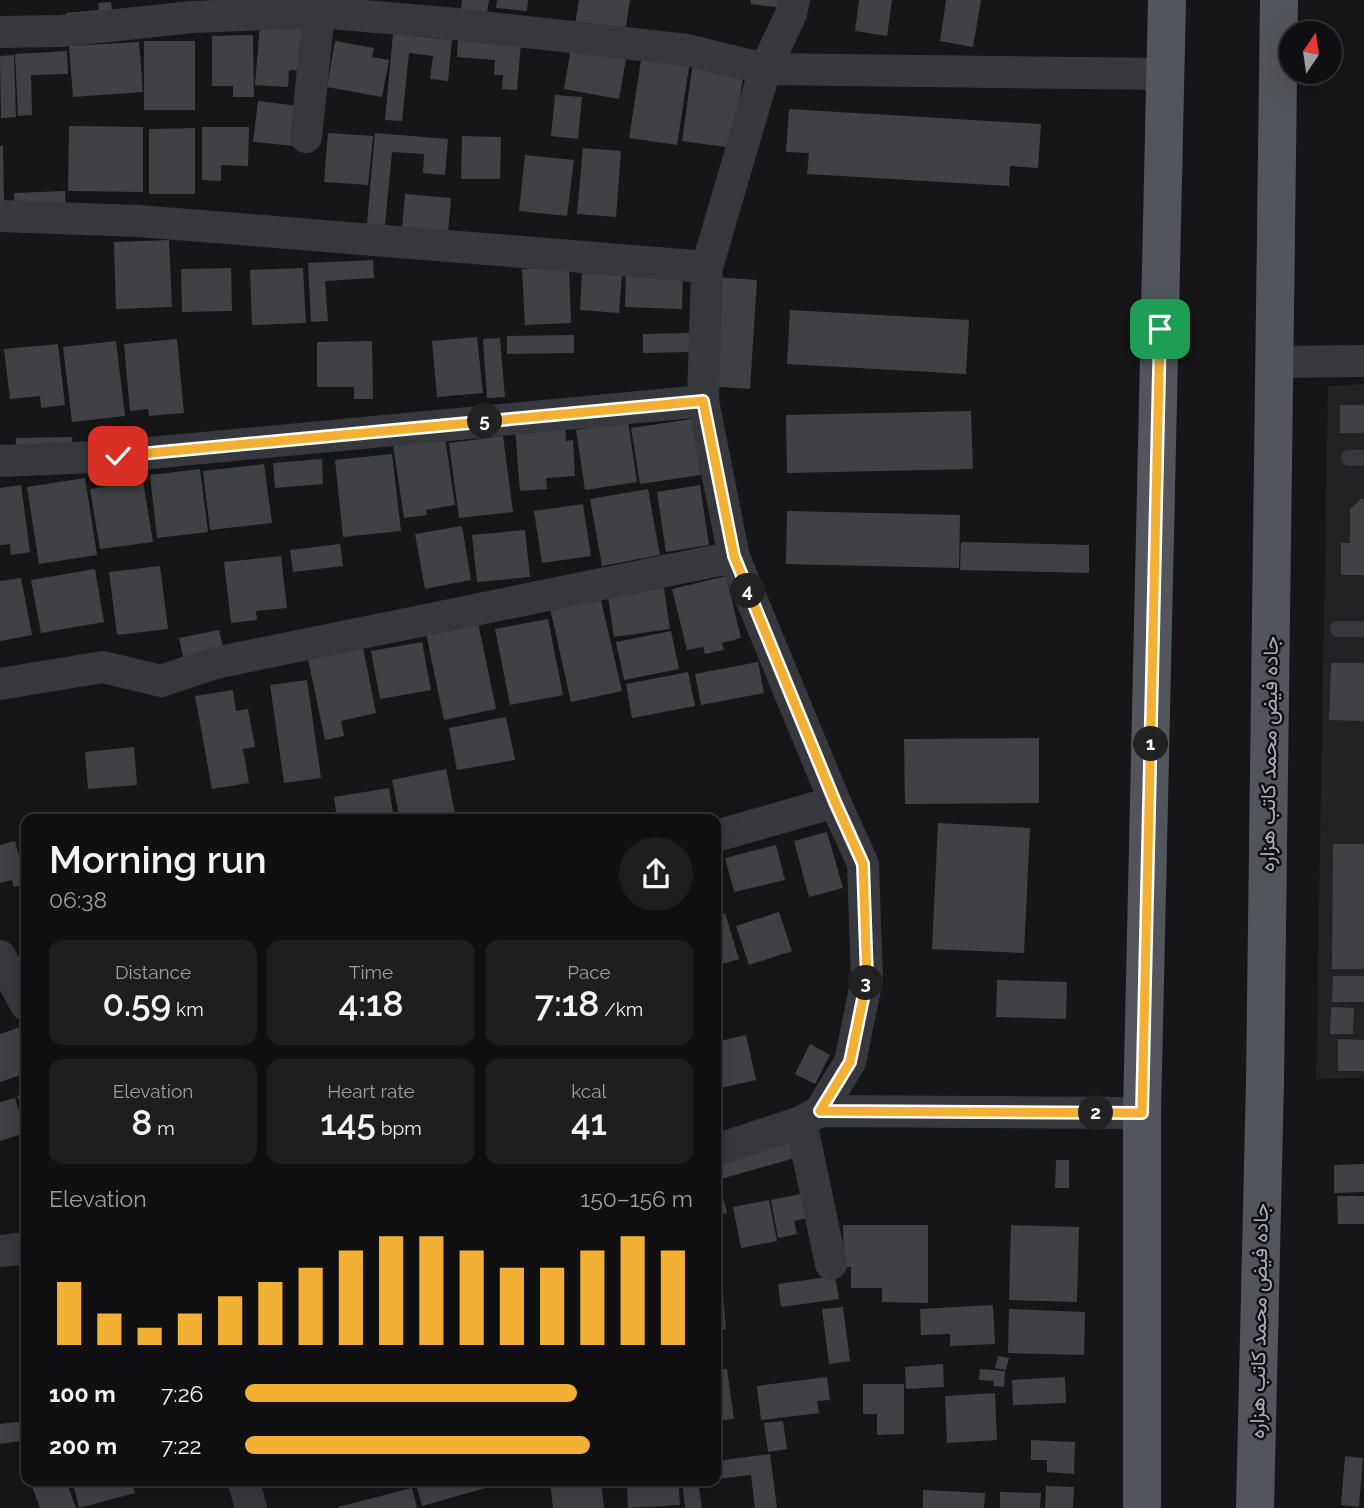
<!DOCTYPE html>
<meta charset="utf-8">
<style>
:root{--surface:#101012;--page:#1e1e20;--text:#f1f3f6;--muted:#9c9d9f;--line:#303032;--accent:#f2b134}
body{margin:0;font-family:Raleway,Vazirmatn,sans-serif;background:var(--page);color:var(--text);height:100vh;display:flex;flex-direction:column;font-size:26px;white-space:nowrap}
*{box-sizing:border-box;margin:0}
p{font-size:23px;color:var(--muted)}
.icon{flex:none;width:38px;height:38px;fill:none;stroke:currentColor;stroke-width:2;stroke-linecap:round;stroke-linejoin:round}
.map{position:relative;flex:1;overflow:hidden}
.side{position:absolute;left:21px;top:814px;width:700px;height:672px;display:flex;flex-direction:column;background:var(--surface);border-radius:14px;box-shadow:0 7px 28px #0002,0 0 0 2px var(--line)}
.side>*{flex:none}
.needle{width:46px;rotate:13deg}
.tools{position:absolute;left:1279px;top:21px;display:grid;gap:14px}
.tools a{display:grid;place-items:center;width:63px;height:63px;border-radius:50%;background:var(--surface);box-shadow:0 7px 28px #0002,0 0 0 2px var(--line);font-size:35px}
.pin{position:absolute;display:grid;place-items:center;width:60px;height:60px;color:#fff;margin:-30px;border-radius:14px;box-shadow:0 4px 10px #0006}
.km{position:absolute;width:35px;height:35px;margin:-18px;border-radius:50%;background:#222;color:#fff;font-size:19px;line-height:35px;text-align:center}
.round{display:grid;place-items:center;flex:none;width:74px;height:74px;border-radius:37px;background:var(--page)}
.headline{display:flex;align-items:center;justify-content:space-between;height:119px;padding:0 28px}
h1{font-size:38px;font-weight:600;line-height:52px}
.metrics{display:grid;grid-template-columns:repeat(3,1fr);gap:10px;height:119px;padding:7px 28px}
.metrics div{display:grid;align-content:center;border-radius:14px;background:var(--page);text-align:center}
.metrics b{font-size:35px;font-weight:600}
.metrics small{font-size:19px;font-weight:400}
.metrics p{font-size:19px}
.chart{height:196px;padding:14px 28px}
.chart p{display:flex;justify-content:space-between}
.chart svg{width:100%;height:126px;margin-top:7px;stroke:var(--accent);stroke-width:6}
ul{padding:0 28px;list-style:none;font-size:23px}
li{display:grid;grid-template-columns:112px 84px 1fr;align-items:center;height:52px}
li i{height:18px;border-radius:9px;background:var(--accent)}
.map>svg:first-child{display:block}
.built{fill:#222225}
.building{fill:#404145}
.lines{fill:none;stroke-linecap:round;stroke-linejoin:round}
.service{stroke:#37383d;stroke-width:16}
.minor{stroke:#37383d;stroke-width:32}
.primary{stroke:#53555c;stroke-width:38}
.route-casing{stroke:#fff;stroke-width:14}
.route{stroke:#f2b134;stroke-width:9}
.labels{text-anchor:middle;stroke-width:5;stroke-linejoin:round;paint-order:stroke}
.street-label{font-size:21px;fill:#a8adb8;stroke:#111113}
</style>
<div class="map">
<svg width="1364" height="1508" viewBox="0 0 1364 1508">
<rect width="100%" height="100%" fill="#161618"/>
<polygon class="built" points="1364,384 1364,1078 1316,1079 1328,386"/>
<g class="building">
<polygon points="462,0 489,0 487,13 461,9"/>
<polygon points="497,0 528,0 527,11 496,8"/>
<polygon points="579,0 630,0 625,33 575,25"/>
<polygon points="751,0 784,0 783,8 751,4"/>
<polygon points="859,0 892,0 887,36 855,31"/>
<polygon points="946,0 981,0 973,47 940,41"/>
<polygon points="111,2 113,23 67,27 66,13 99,10 98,3"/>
<polygon points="260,24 312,27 309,71 289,70 288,87 255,85"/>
<polygon points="393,34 452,40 448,81 430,79 433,56 409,53 402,121 385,120"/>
<polygon points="253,35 254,97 233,97 233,86 212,86 212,36"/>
<polygon points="458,38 521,43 517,90 502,89 503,75 494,75 495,60 457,57"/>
<rect x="144" y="41" width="51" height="69"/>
<polygon points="335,41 374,48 372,57 389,60 382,97 327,87"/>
<polygon points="139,42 143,92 73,97 69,46"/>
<polygon points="572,43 627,53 619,99 564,89"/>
<polygon points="67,51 68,74 31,75 32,115 18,116 15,54"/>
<polygon points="642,54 690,61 677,145 629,138"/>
<polygon points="14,55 16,117 1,118 0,56"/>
<polygon points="693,62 744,69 733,148 682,141"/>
<polygon points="555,95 582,97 578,139 551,136"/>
<polygon points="258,101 299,106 294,146 253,142"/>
<polygon points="789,109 1041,124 1038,168 1010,166 1009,186 807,174 809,153 786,152"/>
<polygon points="69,126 143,127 143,192 68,191"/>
<polygon points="202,127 249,127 248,166 221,165 221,181 202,180"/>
<polygon points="195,128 195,194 149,194 149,129"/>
<polygon points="328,133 373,136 368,185 324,182"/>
<polygon points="375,133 448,139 445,175 423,173 424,154 392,152 385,225 367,224"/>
<polygon points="462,136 501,137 500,179 461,179"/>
<polygon points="0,146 3,146 4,201 0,201"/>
<polygon points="583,148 621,151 616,217 577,214"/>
<polygon points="525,155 574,160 567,216 519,211"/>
<polygon points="65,191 66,212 15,213 14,193"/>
<polygon points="405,194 451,198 448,232 402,229"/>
<polygon points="169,240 172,307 116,309 114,242"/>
<polygon points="373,260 374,278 325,281 328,321 311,322 308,263"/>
<polygon points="569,267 571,323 525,325 522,269"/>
<polygon points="231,268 232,311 182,312 181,269"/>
<polygon points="303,268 306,323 252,325 250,270"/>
<polygon points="626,269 683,271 682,309 625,307"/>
<polygon points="582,273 622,275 619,313 580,310"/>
<polygon points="715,277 757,280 750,389 708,386"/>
<polygon points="790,310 969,320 966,374 787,364"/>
<polygon points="690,333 690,352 643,353 643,334"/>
<polygon points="574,335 574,353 507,354 507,336"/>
<polygon points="477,337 483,393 437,397 432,341"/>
<polygon points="500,338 505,397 487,398 483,339"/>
<polygon points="177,339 184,413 149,416 148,409 130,411 124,344"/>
<polygon points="116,341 125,416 72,422 63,347"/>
<polygon points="372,341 373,399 354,399 354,387 317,387 317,342"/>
<polygon points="58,344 65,405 41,408 40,396 10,399 4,349"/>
<rect x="1340" y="405" width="24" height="28"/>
<polygon points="971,411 973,469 787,473 786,415"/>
<polygon points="692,419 701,475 640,484 631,428"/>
<polygon points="628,422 637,482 585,490 576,430"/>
<polygon points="565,426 566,441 573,440 575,476 546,478 547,489 520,491 515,429"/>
<polygon points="503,436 513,512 459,518 449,443"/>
<polygon points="72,437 73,456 16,457 16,438"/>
<polygon points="445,438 455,505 426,510 427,515 404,518 393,445"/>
<polygon points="392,454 401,531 343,537 335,460"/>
<polygon points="322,459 323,484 275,488 273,463"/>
<polygon points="264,464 272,523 210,530 203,471"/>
<polygon points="200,469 208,532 157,538 150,475"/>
<polygon points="85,478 97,555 39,564 27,487"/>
<polygon points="143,481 153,542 100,549 90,489"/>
<polygon points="21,485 30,552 11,555 10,544 0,545 0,488"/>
<polygon points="700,485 709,545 666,552 657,492"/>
<polygon points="648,489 660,555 602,566 590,499"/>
<polygon points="1361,499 1364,499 1364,575 1341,575 1341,543 1350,543 1350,509"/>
<polygon points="583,504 591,556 542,563 534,511"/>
<polygon points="787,511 960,515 959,568 786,564"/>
<polygon points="462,526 471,580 425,589 415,534"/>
<polygon points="525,530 530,577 477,582 472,535"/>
<polygon points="961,542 1089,545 1089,573 960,570"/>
<polygon points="340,544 343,566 293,572 290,550"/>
<polygon points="281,556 287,608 256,611 257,620 231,623 224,562"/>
<polygon points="160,566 168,629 117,635 109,572"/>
<polygon points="95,569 104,622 41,633 31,580"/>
<polygon points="726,576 741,638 722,643 724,650 705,654 703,647 687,650 672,589"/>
<polygon points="21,578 32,635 0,641 0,581"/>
<polygon points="664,588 670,629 614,637 608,596"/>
<polygon points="600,596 622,691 571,702 550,608"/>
<polygon points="548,619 563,695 510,705 495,629"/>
<polygon points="478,622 496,709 444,720 426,633"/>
<polygon points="219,630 225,657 185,665 179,638"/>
<polygon points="671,631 679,669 624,680 616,642"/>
<polygon points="422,642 431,690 380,699 371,651"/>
<polygon points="363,647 376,713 341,721 344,736 325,740 308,659"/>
<polygon points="758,662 764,693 701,705 695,674"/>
<polygon points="1331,663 1364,663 1364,721 1329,720"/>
<polygon points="688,672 695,706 632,718 626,684"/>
<polygon points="307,680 321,778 284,783 270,685"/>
<polygon points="233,690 236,711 248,709 255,747 243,749 249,783 212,789 195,696"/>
<polygon points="506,717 515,760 457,770 449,728"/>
<polygon points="1039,738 1039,803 905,804 904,739"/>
<polygon points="134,747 137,785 88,789 85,752"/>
<polygon points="446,769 456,819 400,819 392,780"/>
<polygon points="389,788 394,819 337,819 334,797"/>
<polygon points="256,813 257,819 227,819 227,817"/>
<polygon points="938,823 1030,828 1024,953 932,949"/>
<polygon points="827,832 843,888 809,897 794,841"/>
<polygon points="15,841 26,884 14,887 12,880 0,883 0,845"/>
<polygon points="1333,844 1364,844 1364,969 1332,969"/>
<polygon points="776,845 785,880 734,892 725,858"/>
<polygon points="779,912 792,951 749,965 736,926"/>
<polygon points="725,913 739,959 716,966 716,915"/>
<polygon points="1333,976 1364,976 1364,1002 1332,1002"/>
<polygon points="997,980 1067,982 1066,1019 996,1017"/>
<polygon points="1331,1007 1354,1008 1353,1034 1330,1034"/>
<polygon points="26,1025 26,1073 0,1082 0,1034"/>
<polygon points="746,1035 756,1080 716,1089 716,1042"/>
<polygon points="1338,1039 1364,1040 1364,1071 1338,1071"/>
<polygon points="810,1044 830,1055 815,1084 795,1074"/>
<polygon points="26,1091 26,1114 17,1096"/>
<polygon points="15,1098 25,1133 0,1141 0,1102"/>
<polygon points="797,1136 802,1156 721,1179 716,1164"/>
<polygon points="1056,1160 1069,1160 1069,1188 1055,1188"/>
<polygon points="1364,1164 1364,1192 1334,1193 1334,1165"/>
<polygon points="716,1170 727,1213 716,1216"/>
<polygon points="811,1192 816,1216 794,1221 797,1234 778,1238 771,1200"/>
<polygon points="1337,1196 1364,1196 1364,1224 1338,1224"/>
<polygon points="769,1200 777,1241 741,1248 733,1207"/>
<polygon points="843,1225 928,1225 928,1303 882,1302 882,1288 851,1288 851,1267 844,1267"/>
<polygon points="1011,1225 1079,1227 1077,1302 1009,1300"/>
<polygon points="835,1276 839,1299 781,1307 778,1284"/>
<polygon points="722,1283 726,1329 716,1330 716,1284"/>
<polygon points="993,1305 995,1344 950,1346 950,1334 921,1335 920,1309"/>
<polygon points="843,1307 850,1361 829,1364 822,1309"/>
<polygon points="1009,1309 1085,1312 1084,1355 1008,1353"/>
<polygon points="998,1356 1009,1358 1006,1370 995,1368"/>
<polygon points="943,1364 944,1387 906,1389 905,1367"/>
<polygon points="727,1369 734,1419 716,1421 716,1370"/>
<polygon points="980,1369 1005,1371 1004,1387 993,1386 994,1381 979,1380"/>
<polygon points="827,1377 830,1400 817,1401 819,1413 761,1420 757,1386"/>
<polygon points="1065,1377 1066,1403 1013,1405 1012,1380"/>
<polygon points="863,1384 904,1384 904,1434 877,1435 877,1414 863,1414"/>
<polygon points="995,1393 997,1440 947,1443 945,1396"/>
<polygon points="26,1421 26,1440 0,1444 0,1424"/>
<polygon points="783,1421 787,1449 768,1452 764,1423"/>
<polygon points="1031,1440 1075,1442 1074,1474 1047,1472 1047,1460 1031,1460"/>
<polygon points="770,1454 777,1508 755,1508 751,1475 716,1479 716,1461"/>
<polygon points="1345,1456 1363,1458 1359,1507 1341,1505"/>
<polygon points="47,1480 66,1480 76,1508 40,1508 32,1486"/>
<polygon points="72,1480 132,1480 135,1493 79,1508"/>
<polygon points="441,1480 510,1480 510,1481 422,1506 417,1487"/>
<polygon points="550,1480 601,1480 604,1508 553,1508"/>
<polygon points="627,1480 678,1480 680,1505 628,1508"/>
<polygon points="682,1480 698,1480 702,1508 685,1508"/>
<polygon points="1046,1486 1074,1487 1073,1508 1045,1508"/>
<polygon points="412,1488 417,1508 338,1508 338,1507"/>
<polygon points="923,1490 985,1493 984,1508 923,1508"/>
<polygon points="1000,1492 1041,1493 1040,1508 1000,1508"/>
</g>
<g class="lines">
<g class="service">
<polyline points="1349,458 1364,458"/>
<polyline points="1338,629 1364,629"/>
</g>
<g class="minor">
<polyline points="794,0 791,14 765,69 707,267 703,401 734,557 835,802 863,864 867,979 850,1062 820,1111"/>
<polyline points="0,32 62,31 192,17 319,12 446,23 687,50 765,69 1165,74"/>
<polyline points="306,137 319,12"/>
<polyline points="0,216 139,221 707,267"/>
<polyline points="1274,362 1364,361"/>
<polyline points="0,461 118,456 703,401"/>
<polyline points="0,684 103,667 161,681 215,663 734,557"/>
<polyline points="716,836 835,802"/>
<polyline points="0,956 26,1005"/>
<polyline points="801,1122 831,1264"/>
<polyline points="716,1150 801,1122 820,1111 1142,1113"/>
<polyline points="0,1251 26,1248"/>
<polyline points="244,1483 251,1508"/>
</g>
<g class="primary">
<polyline points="1142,1508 1142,1113 1167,0"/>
<polyline points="1255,1508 1265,1081 1279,0"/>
</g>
</g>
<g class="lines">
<g class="route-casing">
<polyline id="route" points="118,456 703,401 734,556 835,802 863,864 867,979 850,1062 820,1111 1142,1113 1160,329"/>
</g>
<use href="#route" class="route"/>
</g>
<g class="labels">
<g class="street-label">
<text transform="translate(1269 754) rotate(-89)" y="7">جاده فیض محمد کاتب هزاره</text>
<text transform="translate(1259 1321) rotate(-89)" y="7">جاده فیض محمد کاتب هزاره</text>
</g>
</g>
</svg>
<div class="tools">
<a><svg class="needle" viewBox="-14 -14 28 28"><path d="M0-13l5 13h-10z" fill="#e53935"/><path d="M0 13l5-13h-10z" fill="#9c9d9f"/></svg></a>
</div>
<div class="pin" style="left:1160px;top:329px;background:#1e9e55"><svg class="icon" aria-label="arrive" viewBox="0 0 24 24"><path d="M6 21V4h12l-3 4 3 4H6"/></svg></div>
<div class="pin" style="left:118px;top:456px;background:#d93025"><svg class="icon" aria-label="check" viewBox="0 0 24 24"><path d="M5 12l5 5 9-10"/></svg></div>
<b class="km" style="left:1151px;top:744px">1</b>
<b class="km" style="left:1096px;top:1113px">2</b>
<b class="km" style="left:866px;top:983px">3</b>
<b class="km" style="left:748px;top:591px">4</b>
<b class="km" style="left:485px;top:421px">5</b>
<section class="side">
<div class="headline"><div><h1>Morning run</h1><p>06:38</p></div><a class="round"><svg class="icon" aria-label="share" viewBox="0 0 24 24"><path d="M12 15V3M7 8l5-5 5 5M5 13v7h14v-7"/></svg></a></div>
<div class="metrics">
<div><p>Distance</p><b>0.59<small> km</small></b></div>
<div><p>Time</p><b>4:18</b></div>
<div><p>Pace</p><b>7:18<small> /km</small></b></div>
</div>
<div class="metrics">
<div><p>Elevation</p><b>8<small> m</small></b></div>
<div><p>Heart rate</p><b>145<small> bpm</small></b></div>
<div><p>kcal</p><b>41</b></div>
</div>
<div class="chart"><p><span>Elevation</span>150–156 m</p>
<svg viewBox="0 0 160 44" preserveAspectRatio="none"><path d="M5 44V22M15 44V33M25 44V38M35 44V33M45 44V27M55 44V22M65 44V17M75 44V11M85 44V6M95 44V6M105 44V11M115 44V17M125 44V17M135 44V11M145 44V6M155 44V11"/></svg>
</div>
<ul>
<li><b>100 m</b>7:26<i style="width:74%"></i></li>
<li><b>200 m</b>7:22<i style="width:77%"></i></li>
</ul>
</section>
</div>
